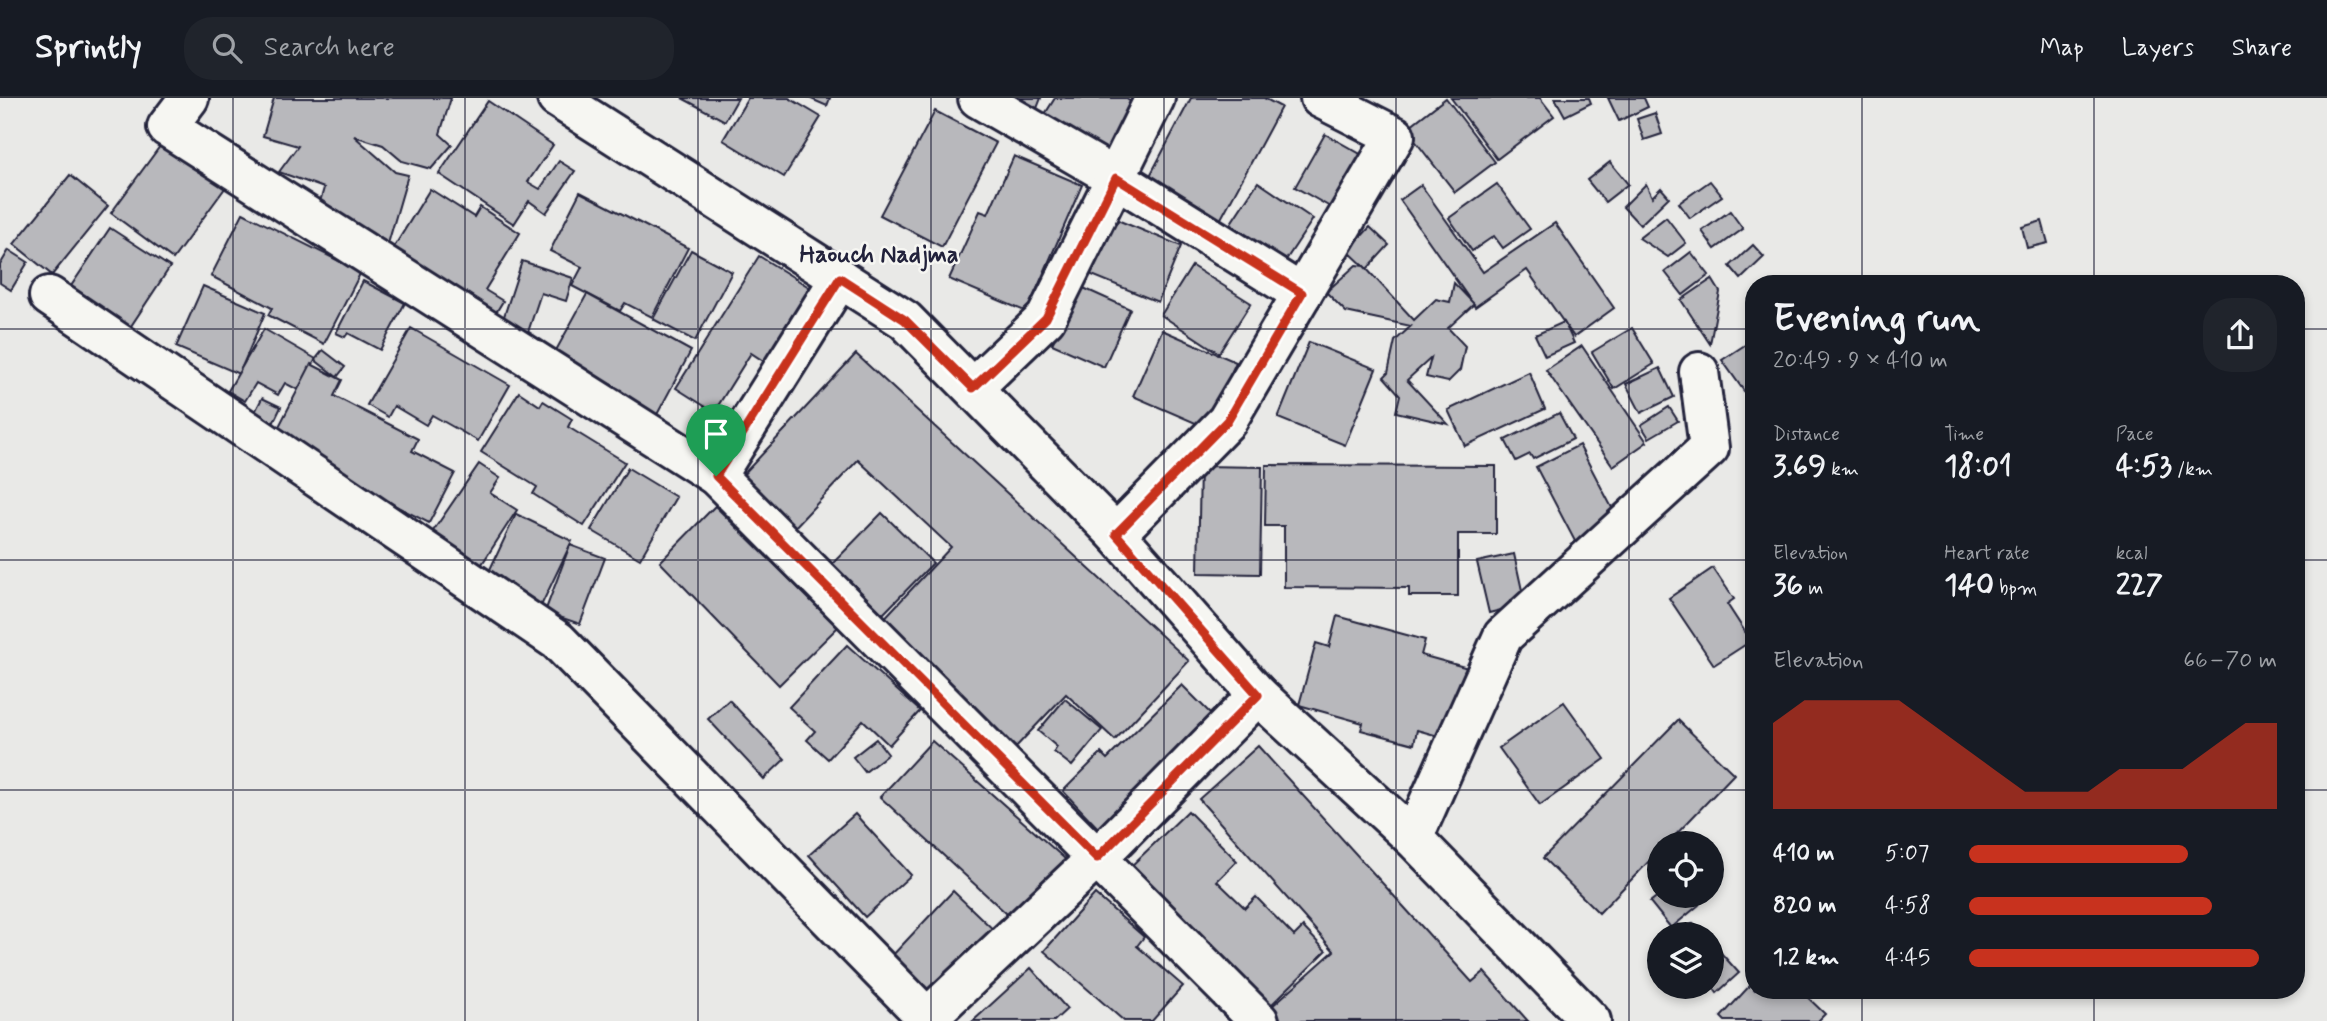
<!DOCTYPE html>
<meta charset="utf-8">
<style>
:root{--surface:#171b24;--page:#20242c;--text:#f1f3f6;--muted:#9ea1a6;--line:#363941;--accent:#c8321e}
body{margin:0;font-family:Mynerve,sans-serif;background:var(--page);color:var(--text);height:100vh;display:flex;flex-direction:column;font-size:26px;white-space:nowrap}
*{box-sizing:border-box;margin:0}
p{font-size:23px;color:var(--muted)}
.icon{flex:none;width:38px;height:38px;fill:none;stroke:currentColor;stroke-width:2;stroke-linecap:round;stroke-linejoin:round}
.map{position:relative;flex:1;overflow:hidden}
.drawer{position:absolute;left:1745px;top:177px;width:560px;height:724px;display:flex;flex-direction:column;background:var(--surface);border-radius:28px;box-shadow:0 4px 10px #0003}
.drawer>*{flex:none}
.fabs{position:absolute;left:1647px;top:733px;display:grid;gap:14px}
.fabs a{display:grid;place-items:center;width:77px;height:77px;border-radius:50%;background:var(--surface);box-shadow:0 4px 10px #0003;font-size:35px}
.pin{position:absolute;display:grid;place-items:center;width:60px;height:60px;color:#fff;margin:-72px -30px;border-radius:50% 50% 50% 0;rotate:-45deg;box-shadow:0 0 7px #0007}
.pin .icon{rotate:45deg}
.round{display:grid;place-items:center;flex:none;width:74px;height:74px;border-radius:28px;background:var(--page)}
.overview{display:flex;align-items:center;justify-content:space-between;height:119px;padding:0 28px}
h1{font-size:38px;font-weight:700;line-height:52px}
.metrics{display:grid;grid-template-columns:repeat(3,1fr);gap:10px;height:119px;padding:7px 28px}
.metrics div{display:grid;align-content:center}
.metrics b{font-size:30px;font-weight:700}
.metrics small{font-size:19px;font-weight:400}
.metrics p{font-size:19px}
.chart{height:196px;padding:14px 28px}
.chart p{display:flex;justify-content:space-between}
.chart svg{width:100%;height:126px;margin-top:7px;fill:var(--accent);opacity:.7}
ul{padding:0 28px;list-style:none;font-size:23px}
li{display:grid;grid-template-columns:112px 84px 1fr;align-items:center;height:52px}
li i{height:18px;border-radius:9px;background:var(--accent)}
header{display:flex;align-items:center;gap:42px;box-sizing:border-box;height:98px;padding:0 35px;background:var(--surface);border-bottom:2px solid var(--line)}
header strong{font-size:33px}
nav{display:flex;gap:38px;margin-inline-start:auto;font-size:24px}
.search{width:490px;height:63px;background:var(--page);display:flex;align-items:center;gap:18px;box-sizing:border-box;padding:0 24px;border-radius:28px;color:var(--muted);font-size:26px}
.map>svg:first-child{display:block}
.building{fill:#b8b8bc;stroke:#22223b;stroke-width:2}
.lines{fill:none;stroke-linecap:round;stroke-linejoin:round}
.street-casing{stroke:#22223b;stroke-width:44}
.street{stroke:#f6f6f2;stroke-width:38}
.route-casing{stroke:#fff;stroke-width:14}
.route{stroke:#c8321e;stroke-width:9}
.grid{fill:none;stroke:#22223b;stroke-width:2;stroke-opacity:0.55}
.labels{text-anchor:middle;stroke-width:5;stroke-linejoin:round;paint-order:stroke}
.quarter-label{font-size:24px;font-weight:bold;fill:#22223b;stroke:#f6f6f2}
</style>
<header>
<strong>Sprintly</strong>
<div class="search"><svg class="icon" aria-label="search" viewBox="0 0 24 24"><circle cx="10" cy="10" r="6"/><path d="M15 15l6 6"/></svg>Search here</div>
<nav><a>Map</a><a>Layers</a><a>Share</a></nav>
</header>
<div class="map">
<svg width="2327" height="923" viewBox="0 0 2327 923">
<rect width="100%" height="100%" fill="#e9e9e7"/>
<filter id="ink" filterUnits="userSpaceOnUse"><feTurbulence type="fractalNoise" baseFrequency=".0143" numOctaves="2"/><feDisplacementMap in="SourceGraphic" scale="14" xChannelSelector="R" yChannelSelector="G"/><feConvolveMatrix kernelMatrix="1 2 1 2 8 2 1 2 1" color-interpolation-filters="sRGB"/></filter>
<g filter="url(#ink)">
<g class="building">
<polygon points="274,0 451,0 440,36 452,47 431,71 402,63 383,47 354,38 395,74 408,77 385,156 315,121 324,90 279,74 298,48 263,38"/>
<polygon points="682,0 738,0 725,23"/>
<polygon points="748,0 789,0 821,19 784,79 723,42"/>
<polygon points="809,0 830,0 827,8"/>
<polygon points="988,0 1041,0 1034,18"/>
<polygon points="1055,0 1125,0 1140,10 1107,64 1040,24"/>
<polygon points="1191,0 1264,0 1281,9 1217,128 1144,89"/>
<polygon points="1446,0 1495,64 1455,94 1406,31"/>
<polygon points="1451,0 1540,0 1554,18 1497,61"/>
<polygon points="1555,0 1589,0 1591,5 1565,18"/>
<polygon points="1608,0 1644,0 1648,9 1619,23"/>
<polygon points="488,3 553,47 528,84 540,91 559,63 575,73 546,115 529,103 514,126 439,76"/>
<polygon points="935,13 996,45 942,149 880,117"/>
<polygon points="1655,15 1662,36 1644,42 1637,21"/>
<polygon points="1325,36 1362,57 1332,110 1295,89"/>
<polygon points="166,40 228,86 173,161 111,115"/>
<polygon points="1014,58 1082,87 1027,214 949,181 980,113 988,116"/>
<polygon points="1610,64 1628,86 1605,104 1587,82"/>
<polygon points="70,77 108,108 52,177 14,146"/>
<polygon points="1710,83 1722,98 1690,120 1679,105"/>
<polygon points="1258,84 1313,121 1274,180 1219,143"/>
<polygon points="1497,86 1530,131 1503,150 1494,138 1472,153 1449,120"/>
<polygon points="1646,86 1652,99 1661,90 1669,99 1640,127 1623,109"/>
<polygon points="1421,87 1483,174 1555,125 1614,210 1574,239 1527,172 1475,209 1400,102"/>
<polygon points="430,91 474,119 480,109 520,135 485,192 503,203 489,226 386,162"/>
<polygon points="580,94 688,150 652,219 625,205 620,213 572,188 582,169 550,153"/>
<polygon points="1730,113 1743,131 1715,151 1702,133"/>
<polygon points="243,115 361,174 324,246 268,217 272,210 211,178"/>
<polygon points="1110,119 1181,148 1158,204 1087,175"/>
<polygon points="1666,119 1686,145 1668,159 1639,140"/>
<polygon points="2042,123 2048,145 2027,150 2022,129"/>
<polygon points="1370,129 1389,147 1367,171 1348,153"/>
<polygon points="110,130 170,169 127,234 67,194"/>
<polygon points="1753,147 1764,159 1741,181 1730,168"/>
<polygon points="9,152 28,164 11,192 0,185 0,167"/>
<polygon points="691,152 732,174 695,243 653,221"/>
<polygon points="1691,154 1709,177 1683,197 1665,174"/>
<polygon points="759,158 817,194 771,268 751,255 714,314 676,290"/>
<polygon points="522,163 573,180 566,203 541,195 524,246 498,237"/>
<polygon points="1356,167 1364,168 1414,222 1436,201 1450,204 1454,185 1474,206 1448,230 1465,248 1460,272 1448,284 1426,279 1431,260 1407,282 1448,326 1396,314 1400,297 1384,279 1388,275 1395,243 1411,228 1346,214 1326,194"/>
<polygon points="1192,168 1251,205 1219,255 1161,217"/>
<polygon points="1712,181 1720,194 1710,246 1681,202"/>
<polygon points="363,183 405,205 380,252 348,235 345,239 336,235"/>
<polygon points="203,188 265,215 239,276 176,249"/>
<polygon points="1079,188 1130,211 1104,269 1052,246"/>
<polygon points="587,196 691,253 652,326 614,305 621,292 554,256"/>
<polygon points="1564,224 1574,245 1545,258 1535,237"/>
<polygon points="411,230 510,287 478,343 432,317 426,327 394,308 388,319 367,307"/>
<polygon points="1632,230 1654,266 1614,291 1592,254"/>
<polygon points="264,231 316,261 298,292 285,285 278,297 256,285 245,303 228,293"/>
<polygon points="1162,232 1236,264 1207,330 1133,298"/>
<polygon points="1754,241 1754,307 1722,262"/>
<polygon points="1309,244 1376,271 1345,347 1278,320"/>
<polygon points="1582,248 1647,344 1613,368 1546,272"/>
<polygon points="323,252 345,269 337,279 315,262"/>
<polygon points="856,256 1189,563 1115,642 1066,596 1013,652 878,527 951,449 858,362 793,431 739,381"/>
<polygon points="311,266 342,282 334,298 418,341 412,353 455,375 429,425 271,344"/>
<polygon points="1660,270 1674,299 1641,315 1626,286"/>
<polygon points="1529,274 1545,311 1465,348 1448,312"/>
<polygon points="519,294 540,308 543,303 572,321 568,329 625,364 584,428 533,396 537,389 481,354"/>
<polygon points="262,300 281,309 269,334 250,324"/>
<polygon points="1669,309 1678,323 1649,340 1641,327"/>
<polygon points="1559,315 1573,341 1533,361 1530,356 1516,363 1505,342"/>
<polygon points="1579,347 1621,427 1578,449 1536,369"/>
<polygon points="479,366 500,380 490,395 517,412 478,472 429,439"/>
<polygon points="1266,367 1496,368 1496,436 1458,436 1458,498 1409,498 1409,490 1284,489 1284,428 1265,428"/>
<polygon points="1200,368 1262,369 1260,476 1198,475"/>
<polygon points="628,370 676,399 640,461 591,432"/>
<polygon points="715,408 838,529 779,587 660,464"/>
<polygon points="882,415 933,465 883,516 832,466"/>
<polygon points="516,416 572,443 541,508 485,482"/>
<polygon points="570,447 605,460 580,526 545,514"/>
<polygon points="1514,456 1525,506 1489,515 1477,464"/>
<polygon points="1713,470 1734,501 1727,506 1751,543 1714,567 1669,500"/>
<polygon points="1337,518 1425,542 1421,557 1468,570 1449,641 1417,632 1414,646 1361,632 1363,625 1299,607 1316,545 1329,549"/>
<polygon points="847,547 920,613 889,647 863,622 828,661 807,642 815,633 789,609"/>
<polygon points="1182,587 1215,620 1100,732 1063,693 1101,655 1107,661"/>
<polygon points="1065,601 1102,632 1072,668 1054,654 1057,649 1038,633"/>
<polygon points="729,602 785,661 764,681 708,621"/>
<polygon points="1564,604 1605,661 1540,707 1499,650"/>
<polygon points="1678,622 1734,676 1667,746 1659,746 1659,753 1599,815 1543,760"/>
<polygon points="876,641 888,656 865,674 853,659"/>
<polygon points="932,643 1073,768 1019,827 880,699"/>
<polygon points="1258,648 1472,884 1484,874 1528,923 1282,923 1270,910 1334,853 1199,701"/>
<polygon points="1188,713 1237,763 1217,783 1245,810 1256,799 1294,838 1303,829 1326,853 1265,913 1127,772"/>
<polygon points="855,716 911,777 865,819 809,757"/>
<polygon points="953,793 1001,839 939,904 891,859"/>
<polygon points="1095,796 1144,839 1137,848 1183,888 1152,923 1124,923 1044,853"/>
<polygon points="1659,797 1691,798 1699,807 1671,830 1650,804"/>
<polygon points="1693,825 1703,836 1680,836"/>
<polygon points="1712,845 1739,875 1717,895 1712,888"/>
<polygon points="1031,870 1067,911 1054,923 973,923"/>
<polygon points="1754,883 1754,892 1800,892 1825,916 1818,923 1725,923 1721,919"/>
</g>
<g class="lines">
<g class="street-casing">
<g id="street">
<polyline points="189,0 167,29 716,378 1259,923"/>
<polyline points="557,0 905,222 1116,436 1258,597 1413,740 1591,923"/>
<polyline points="978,0 1116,80 1302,196"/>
<polyline points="49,198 558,543 930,923"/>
<polyline points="973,290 1046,220 1155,0"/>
<polyline points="716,378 840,180"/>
<polyline points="1116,436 1227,323 1395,38 1320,0"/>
<polyline points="1413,740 1503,538 1709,350 1699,274"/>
<polyline points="927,920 1097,760 1258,597"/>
</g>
</g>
<use href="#street" class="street"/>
</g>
</g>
<g class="lines" filter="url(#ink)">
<g class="route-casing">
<polygon id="route" points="1116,80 1302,195 1227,323 1116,436 1258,597 1097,760 716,378 840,180 905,222 973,290 1046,220"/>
</g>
<use href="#route" class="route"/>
</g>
<path class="grid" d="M233,0V923M465,0V923M698,0V923M931,0V923M1164,0V923M1396,0V923M1629,0V923M1862,0V186M2094,0V186M0,231H1754M2296,231H2327M0,462H1754M2296,462H2327M0,692H1754M2296,692H2327M1862,892V923M2094,892V923"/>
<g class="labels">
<g class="quarter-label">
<text x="879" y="164">Haouch Nadjma</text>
</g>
</g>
</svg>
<div class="fabs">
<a><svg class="icon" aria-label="locate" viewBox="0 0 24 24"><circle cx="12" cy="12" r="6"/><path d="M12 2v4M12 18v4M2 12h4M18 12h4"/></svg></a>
<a><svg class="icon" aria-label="layers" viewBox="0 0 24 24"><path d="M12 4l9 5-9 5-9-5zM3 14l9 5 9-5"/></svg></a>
</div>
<div class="pin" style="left:716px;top:378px;background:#1e9e55"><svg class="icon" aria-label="arrive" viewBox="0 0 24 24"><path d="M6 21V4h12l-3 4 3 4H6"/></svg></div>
<section class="drawer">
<div class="overview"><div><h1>Evening run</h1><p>20:49 · 9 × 410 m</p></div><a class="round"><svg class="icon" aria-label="share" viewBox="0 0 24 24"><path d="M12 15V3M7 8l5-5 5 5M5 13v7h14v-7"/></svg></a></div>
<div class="metrics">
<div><p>Distance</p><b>3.69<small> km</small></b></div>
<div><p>Time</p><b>18:01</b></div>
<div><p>Pace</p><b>4:53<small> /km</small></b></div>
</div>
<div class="metrics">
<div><p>Elevation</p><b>36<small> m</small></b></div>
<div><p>Heart rate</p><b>140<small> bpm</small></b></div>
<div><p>kcal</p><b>227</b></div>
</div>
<div class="chart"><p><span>Elevation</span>66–70 m</p>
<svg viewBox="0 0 160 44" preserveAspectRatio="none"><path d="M0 44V14L10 6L20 6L30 6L40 6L50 14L60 22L70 30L80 38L90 38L100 38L110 30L120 30L130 30L140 22L150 14L160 14V44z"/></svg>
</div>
<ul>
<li><b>410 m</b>5:07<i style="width:71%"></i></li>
<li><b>820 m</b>4:58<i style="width:79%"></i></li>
<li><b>1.2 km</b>4:45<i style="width:94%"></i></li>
</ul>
</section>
</div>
